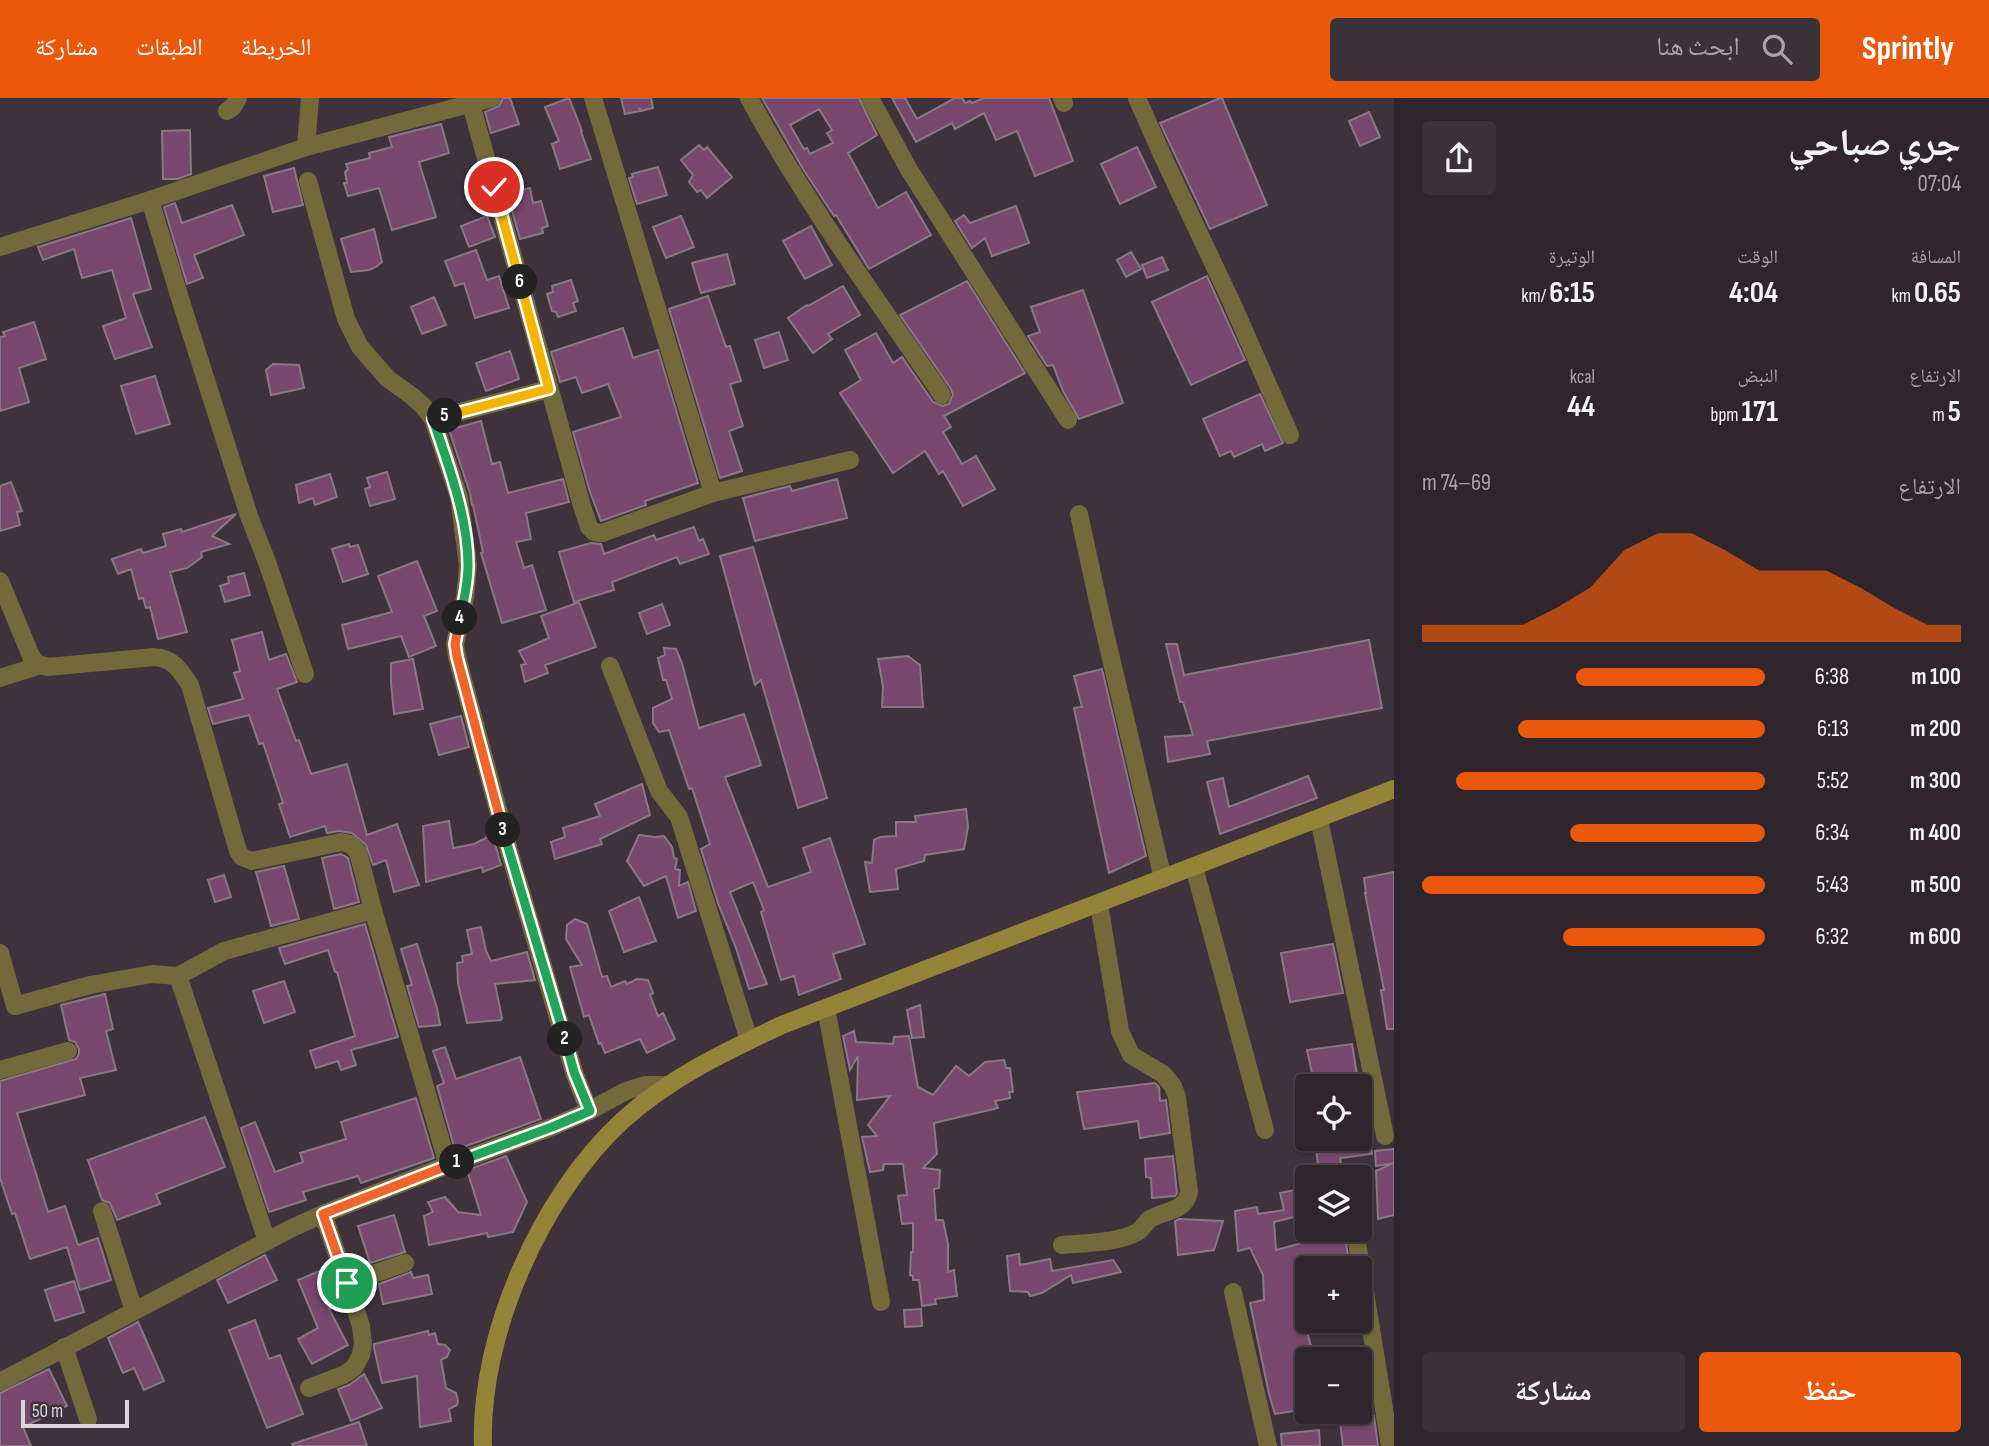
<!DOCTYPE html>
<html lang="ar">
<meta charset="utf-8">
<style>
:root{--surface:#2f262d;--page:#3b3239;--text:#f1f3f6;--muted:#a7a5aa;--line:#4a4349;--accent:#ea580c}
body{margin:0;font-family:"Sofia Sans Condensed","Noto Naskh Arabic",sans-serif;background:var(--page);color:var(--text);direction:rtl;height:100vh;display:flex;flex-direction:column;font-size:26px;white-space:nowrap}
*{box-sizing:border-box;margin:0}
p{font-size:23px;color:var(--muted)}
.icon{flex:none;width:38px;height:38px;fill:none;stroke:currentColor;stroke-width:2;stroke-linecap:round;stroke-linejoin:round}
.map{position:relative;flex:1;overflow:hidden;direction:ltr}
.side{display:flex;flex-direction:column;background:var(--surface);width:595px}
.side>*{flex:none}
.tools{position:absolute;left:1295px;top:976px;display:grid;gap:14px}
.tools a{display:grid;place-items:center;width:77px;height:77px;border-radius:7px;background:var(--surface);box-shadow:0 2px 5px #0004,0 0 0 2px var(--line);font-size:35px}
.scale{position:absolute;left:21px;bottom:18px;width:108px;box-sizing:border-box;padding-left:7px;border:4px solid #ded6dc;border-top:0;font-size:19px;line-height:24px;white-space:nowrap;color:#ded6dc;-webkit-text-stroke:5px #3f323c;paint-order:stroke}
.pin{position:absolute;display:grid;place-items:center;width:60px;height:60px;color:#fff;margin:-30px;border:4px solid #fff;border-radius:50%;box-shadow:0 2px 7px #0007}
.km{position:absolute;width:35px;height:35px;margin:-18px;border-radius:50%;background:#222;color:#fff;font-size:19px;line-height:35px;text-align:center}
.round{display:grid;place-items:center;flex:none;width:74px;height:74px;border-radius:7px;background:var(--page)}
.headline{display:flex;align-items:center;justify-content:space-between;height:119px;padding:0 28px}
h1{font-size:38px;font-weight:700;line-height:52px}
.stats{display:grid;grid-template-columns:repeat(3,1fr);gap:10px;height:119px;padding:7px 28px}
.stats div{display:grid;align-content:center}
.stats b{font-size:30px;font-weight:700}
.stats small{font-size:19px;font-weight:400}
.stats p{font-size:19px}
.chart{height:196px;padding:14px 28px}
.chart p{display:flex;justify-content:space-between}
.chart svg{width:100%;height:126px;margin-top:7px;fill:var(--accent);opacity:.7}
.button{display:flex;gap:14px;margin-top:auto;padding:14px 28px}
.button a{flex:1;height:80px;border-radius:7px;background:var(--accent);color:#fff;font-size:28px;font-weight:700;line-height:80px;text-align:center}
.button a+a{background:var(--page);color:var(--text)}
ul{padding:0 28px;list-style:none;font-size:23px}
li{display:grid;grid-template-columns:112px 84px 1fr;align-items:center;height:52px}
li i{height:18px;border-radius:9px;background:var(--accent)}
header{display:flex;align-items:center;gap:42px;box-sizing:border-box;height:98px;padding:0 35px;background:var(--accent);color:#fff}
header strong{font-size:33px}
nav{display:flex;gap:38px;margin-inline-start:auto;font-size:24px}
.search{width:490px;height:63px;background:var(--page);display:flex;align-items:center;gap:18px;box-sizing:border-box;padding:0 24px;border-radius:7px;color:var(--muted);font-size:26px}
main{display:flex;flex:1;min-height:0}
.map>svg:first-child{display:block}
.building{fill:#78476d;stroke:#877883;stroke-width:2;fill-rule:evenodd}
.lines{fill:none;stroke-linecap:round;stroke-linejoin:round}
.street{stroke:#73693b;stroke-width:18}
.secondary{stroke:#958437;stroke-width:18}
.split-1-casing{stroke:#fff;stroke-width:14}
.split-2-casing{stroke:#fff;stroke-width:14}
.split-3-casing{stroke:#fff;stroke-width:14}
.split-4-casing{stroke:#fff;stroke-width:14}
.split-5-casing{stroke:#fff;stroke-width:14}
.split-6-casing{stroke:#fff;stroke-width:14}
.split-7-casing{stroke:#fff;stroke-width:14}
.split-1{stroke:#f0652b;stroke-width:9}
.split-2{stroke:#22a559;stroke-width:9}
.split-3{stroke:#22a559;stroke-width:9}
.split-4{stroke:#f0652b;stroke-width:9}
.split-5{stroke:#22a559;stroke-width:9}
.split-6{stroke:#f5b400;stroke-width:9}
.split-7{stroke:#f5b400;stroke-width:9}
</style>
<header>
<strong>Sprintly</strong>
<div class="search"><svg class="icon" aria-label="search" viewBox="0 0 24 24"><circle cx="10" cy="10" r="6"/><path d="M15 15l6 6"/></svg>ابحث هنا</div>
<nav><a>الخريطة</a><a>الطبقات</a><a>مشاركة</a></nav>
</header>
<main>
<section class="side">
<div class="headline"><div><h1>جري صباحي</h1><p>07:04</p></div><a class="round"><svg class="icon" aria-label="share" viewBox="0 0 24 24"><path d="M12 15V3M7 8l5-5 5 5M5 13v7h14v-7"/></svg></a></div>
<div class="stats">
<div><p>المسافة</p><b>0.65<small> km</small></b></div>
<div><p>الوقت</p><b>4:04</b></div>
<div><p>الوتيرة</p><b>6:15<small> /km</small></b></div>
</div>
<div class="stats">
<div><p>الارتفاع</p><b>5<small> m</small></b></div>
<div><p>النبض</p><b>171<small> bpm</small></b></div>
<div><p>kcal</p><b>44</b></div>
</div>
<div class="chart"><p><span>الارتفاع</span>69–74 m</p>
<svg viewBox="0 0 160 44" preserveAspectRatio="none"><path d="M0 44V38L10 38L20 38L30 38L40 32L50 25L60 12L70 6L80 6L90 12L100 19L110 19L120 19L130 25L140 32L150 38L160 38V44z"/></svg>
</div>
<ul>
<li><b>100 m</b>6:38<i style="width:55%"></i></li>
<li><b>200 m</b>6:13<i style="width:72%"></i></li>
<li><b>300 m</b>5:52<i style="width:90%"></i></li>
<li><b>400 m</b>6:34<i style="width:57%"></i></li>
<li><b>500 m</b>5:43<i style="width:100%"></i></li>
<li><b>600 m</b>6:32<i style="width:59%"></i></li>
</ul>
<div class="button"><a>حفظ</a><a>مشاركة</a></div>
</section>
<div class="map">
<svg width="1394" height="1348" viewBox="0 0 1394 1348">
<rect width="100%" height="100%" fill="#3f323c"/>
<g class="building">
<polygon points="503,0 510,0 519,26 491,35 485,14 499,8"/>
<polygon points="569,0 582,33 581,34 591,61 560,71 552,46 559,43 545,9"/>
<polygon points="621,0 651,0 653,10 641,13 639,10 640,13 625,16"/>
<path d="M762,0H859L877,37L848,55L878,110L906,94L931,137L869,171L836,117L834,118L803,71ZM819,11L832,32L827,35L833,45L810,56L807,50L804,51L790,27Z"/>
<polygon points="892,0 905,0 917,21 955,0 962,0 965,5 970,3 972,5 984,0 1049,0 1073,63 1035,78 1017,33 996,42 984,15 955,31 952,25 916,44"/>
<polygon points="1220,0 1222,0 1267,107 1210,131 1160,25"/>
<polygon points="1369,14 1380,39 1360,48 1349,23"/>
<polygon points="441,26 449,55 419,64 436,119 392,132 379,90 348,98 344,85 347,85 345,74 348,71 346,66 370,60 369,55 392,49 389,39"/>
<polygon points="190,32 191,76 178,81 163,81 162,33"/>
<polygon points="699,47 704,52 707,49 732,79 707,100 701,92 697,94 689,84 693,77 681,62"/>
<polygon points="1137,49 1156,89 1120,106 1101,66"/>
<polygon points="658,69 667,97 637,106 629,80 633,79 632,76"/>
<polygon points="294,70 303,107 273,114 264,78"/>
<polygon points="530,90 533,105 541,103 548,128 542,130 543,135 520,141 507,95"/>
<polygon points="175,105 182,125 232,107 244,137 194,157 203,180 187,186 164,109"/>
<polygon points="1016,108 1029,145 992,158 985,140 972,150 955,123 964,117 970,125"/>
<polygon points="487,118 495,139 469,149 461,128"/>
<polygon points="681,118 694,149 666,160 653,129"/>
<polygon points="131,120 151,191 133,196 152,249 115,261 103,228 126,220 112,172 82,180 74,151 43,162 38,149"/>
<polygon points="811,128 832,167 805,181 783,143"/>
<polygon points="374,131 382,164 376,169 369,172 351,174 341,141"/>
<polygon points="476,152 487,182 499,178 509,210 475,220 464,185 455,188 445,163"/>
<polygon points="1131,154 1141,171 1126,179 1117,162"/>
<polygon points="727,156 735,186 701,195 692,165"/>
<polygon points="1162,159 1168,172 1147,180 1142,167"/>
<polygon points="1207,178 1245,262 1191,287 1152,204"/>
<polygon points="571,182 578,203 573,205 576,213 558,219 556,214 552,213 547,196 553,194 552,188"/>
<polygon points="967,183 1025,275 944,318 951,329 943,334 962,366 976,358 995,391 963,408 943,373 939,376 925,353 893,375 840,295 861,282 845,252 876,235 893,265 902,259 933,304 942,308 949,306 953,297 951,291 900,217"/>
<polygon points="843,188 860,217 828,236 832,241 813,255 788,220 807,207 808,208"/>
<polygon points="1083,192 1123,305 1079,321 1063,293 1053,267 1047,268 1028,238 1040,234 1031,209"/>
<polygon points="708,198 726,249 730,248 741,283 730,286 743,328 729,333 742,373 720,380 669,211"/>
<polygon points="434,199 446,227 422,236 411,209"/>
<polygon points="34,224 46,261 19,270 29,304 0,313 0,239 5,238 3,234"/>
<polygon points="623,230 633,260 658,252 698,385 645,403 646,407 601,423 590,394 573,334 621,319 608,286 582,295 576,279 560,284 551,254"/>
<polygon points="779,234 788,262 764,270 755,242"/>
<polygon points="510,253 519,281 486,293 476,265"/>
<polygon points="273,266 299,267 304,290 271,297 266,272"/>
<polygon points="155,278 170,326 136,336 121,288"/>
<polygon points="1260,296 1283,345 1265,353 1262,346 1234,359 1231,353 1220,358 1203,321"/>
<polygon points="481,323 492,366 500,364 508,395 563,381 569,404 526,415 531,441 516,444 524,470 532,467 546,512 502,525 481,455 483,454 473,407 472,407 470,395 449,332"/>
<polygon points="387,374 395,401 370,408 365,391 370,389 367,380"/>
<polygon points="330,376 337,399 315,407 313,400 299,405 296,387"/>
<polygon points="837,381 847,420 755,443 743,400 790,388 792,393"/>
<polygon points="11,384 22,413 17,414 20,427 0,433 0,388"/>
<polygon points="236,416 212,438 229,446 201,454 202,459 187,470 170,474 187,534 158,541 150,509 146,510 143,500 139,501 131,471 118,476 112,461 141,451 143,455 166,448 163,436 181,431 182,434"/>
<polygon points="694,429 699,443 703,441 709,456 680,466 677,459 612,484 614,492 574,504 559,454 591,445 601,446 604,456 654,437 656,442"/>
<polygon points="349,446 350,449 358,447 368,476 343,484 332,451"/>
<polygon points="753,449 827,700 798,710 761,582 755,587 720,458"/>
<polygon points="417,463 437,513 424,518 436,548 409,559 401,538 348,551 342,527 392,514 378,478"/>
<polygon points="244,475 250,497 225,504 220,488 229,485 228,479"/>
<polygon points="579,504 596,549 545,567 548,575 525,584 521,567 526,566 519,553 549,540 541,518"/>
<polygon points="662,506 670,527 647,536 639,515"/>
<polygon points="262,534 269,562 286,556 297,584 277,591 296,643 299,642 311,676 347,666 367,737 397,726 419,787 394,794 386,762 373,767 366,747 352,735 339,733 327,735 325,728 290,739 279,706 283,705 263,645 259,646 249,617 213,626 208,610 243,601 234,575 240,573 232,542"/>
<polygon points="1369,542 1382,610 1207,643 1210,656 1168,664 1165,639 1193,637 1183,604 1180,604 1166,546 1177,546 1184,577"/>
<polygon points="664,550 676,551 682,565 699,630 744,616 761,667 725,679 768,789 811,774 803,750 830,740 865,846 833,856 841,881 799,897 794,878 781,882 761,814 764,812 753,784 730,794 767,886 749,891 736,850 718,805 701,751 710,746 692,690 689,691 669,632 659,634 653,625 653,610 672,601 666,582 663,582 658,560 665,557"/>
<polygon points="908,558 920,567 923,609 882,609 883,589 878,561"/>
<polygon points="413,561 423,611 394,616 391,585 391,565"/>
<polygon points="1102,571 1146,758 1109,775 1074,610 1082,609 1074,578"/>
<polygon points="461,618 469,649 439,657 430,626"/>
<polygon points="1308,678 1317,700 1220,736 1207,684 1223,680 1229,709"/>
<polygon points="642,686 650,717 600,741 602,746 555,761 551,744 565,739 563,730 600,718 595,706"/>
<polygon points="966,711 968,729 964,751 925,757 924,763 896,771 898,791 870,794 865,764 872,765 874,742 880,739 896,738 896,724 916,724 915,718"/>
<polygon points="449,723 453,750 474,746 486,740 487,736 492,735 501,767 483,774 482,769 426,784 423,728"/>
<polygon points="639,737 655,739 664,738 672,749 674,760 677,761 675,771 680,772 679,788 688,784 696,813 678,820 666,778 644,788 627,763"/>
<polygon points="341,756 348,760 359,804 334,811 322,760"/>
<polygon points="284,768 299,821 271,828 256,774"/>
<polygon points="1394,774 1394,931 1387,931 1381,892 1384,892 1365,795 1366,795 1364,780"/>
<polygon points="224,777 231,799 215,804 208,782"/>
<polygon points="639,799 656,843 624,854 609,813"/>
<polygon points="575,821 587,826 602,879 607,878 611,889 625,883 627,886 637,881 648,882 653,895 650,897 658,918 663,915 675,941 647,955 640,941 605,955 601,945 599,946 589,917 584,919 570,869 582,867 566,841 567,827"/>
<polygon points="365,826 398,939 351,952 356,967 341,972 338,963 316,970 310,953 355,938 337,874 335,874 328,852 285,866 279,850"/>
<polygon points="481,829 486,853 491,863 527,854 535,882 495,886 502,920 501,922 467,925 458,885 457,865 463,864 462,858 472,856 467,832"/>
<polygon points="417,846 437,910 440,927 419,929 407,888 412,887 401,851"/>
<polygon points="1333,846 1343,895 1290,904 1281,855"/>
<polygon points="284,883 295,914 264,925 253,893"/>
<polygon points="105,896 113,931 106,933 116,972 80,980 85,997 17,1015 48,1114 65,1108 78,1147 98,1140 111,1182 80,1192 67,1149 30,1161 15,1115 12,1116 0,1080 0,983 76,961 79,956 79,951 75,944 69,942 61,907"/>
<polygon points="920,907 924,939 912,940 907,912"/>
<polygon points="854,933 856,944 893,946 894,939 909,938 918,989 933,997 956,968 969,978 985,964 1004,962 1006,970 1010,970 1013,994 1009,994 1010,1000 995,1003 998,1010 934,1025 937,1056 923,1070 940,1072 939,1090 934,1091 936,1122 943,1122 948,1146 948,1174 954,1172 957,1198 935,1201 936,1206 922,1208 919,1182 913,1182 913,1178 910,1177 911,1154 913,1154 913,1125 902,1126 898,1098 907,1097 903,1066 884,1066 883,1072 870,1074 862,1039 877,1038 868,1027 890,998 857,1002 858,958 850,972 843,938"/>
<polygon points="1352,946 1359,989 1315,989 1307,952"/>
<polygon points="445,949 456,981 520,959 541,1021 455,1052 437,988 444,985 433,953"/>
<polygon points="1155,985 1159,989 1160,1003 1166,1002 1170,1035 1140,1040 1138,1023 1084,1031 1077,994"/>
<polygon points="416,1000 434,1060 361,1085 358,1078 303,1094 306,1102 269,1114 241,1030 255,1024 275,1074 303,1064 300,1055 346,1041 341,1024"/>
<polygon points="205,1019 225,1069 156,1096 160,1106 117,1122 110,1105 102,1102 88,1062"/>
<polygon points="1315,1041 1370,1041 1372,1056 1340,1060 1342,1073 1319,1076"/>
<polygon points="1394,1051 1394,1117 1378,1121 1376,1073 1394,1065 1376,1068 1375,1053"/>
<polygon points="506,1058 527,1104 513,1134 488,1139 487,1135 429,1147 424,1118 433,1114 428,1104 445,1099 458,1114 481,1117 467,1072"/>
<polygon points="1173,1058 1177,1095 1175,1098 1152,1100 1151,1080 1146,1079 1145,1061"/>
<polygon points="1300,1091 1302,1105 1307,1103 1307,1116 1274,1124 1276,1152 1302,1145 1300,1132 1344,1132 1350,1171 1307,1171 1307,1223 1335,1223 1335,1229 1307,1234 1315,1262 1307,1262 1307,1311 1275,1316 1269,1296 1250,1205 1264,1202 1263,1177 1250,1150 1238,1153 1235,1113 1257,1109 1258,1116 1284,1112 1280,1095"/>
<polygon points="394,1117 405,1154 370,1165 358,1128"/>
<polygon points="1179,1121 1223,1123 1214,1152 1178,1157 1175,1123"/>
<polygon points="1019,1156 1020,1167 1050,1161 1052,1173 1113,1162 1121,1174 1073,1185 1071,1177 1042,1195 1030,1198 1028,1194 1010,1193 1007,1158"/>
<polygon points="265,1157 277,1182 228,1205 217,1182"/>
<polygon points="329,1169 342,1206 329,1211 348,1247 312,1266 298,1241 318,1230 298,1182"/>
<polygon points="411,1174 413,1180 428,1177 432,1196 383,1206 379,1186"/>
<polygon points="74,1183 84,1214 55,1223 45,1192"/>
<polygon points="921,1211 922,1228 905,1229 904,1212"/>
<polygon points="255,1222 269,1261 280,1257 303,1316 267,1330 229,1232"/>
<polygon points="138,1224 164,1283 144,1292 134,1270 123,1275 108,1240"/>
<polygon points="428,1233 429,1237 435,1235 438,1246 445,1247 450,1252 447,1259 441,1262 446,1290 456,1295 458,1303 457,1307 449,1311 451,1323 420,1329 417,1278 382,1285 374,1250 374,1246"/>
<polygon points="49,1271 67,1308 23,1329 31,1348 0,1348 0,1295"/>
<polygon points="364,1276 382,1310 351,1323 338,1291 349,1287"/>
<polygon points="1374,1318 1378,1348 1343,1348 1340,1323"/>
<polygon points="359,1324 367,1348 293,1348 292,1346"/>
<polygon points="1319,1332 1320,1348 1282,1348 1281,1336"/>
</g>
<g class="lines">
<g class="street">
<polyline points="593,0 713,395 850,362"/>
<path d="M749,0C805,104 876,200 942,297"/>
<polyline points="870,0 908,70 1068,322"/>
<polyline points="1062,0 1064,5"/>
<polyline points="1137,0 1164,61 1231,203 1290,337"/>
<polyline points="471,6 582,408 589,429 594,434 602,435 713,395"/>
<polyline points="227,13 233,9 238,0"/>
<polyline points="306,49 310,0"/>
<polyline points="308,83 346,221 360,249 388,281 412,298 423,308 433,321 459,399 468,467 465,500 455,546 457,559 508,749 574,974 589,1013"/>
<polyline points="150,102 183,210 249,418 267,464 305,576"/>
<polyline points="0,149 150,102 306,49 492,0"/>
<polyline points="433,321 549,291"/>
<polyline points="1079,416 1102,522 1163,781"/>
<path d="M0,483L31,558L37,566L48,569L154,559C173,560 180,572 190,587L238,753L242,759L252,763L341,744L350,746L358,754L373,812L448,1067"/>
<polyline points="610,568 659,693 679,719 749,942"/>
<polyline points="0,580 41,567"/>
<polyline points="1319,721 1385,1038"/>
<polyline points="1194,769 1265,1032"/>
<polyline points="0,855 15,908 90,887 152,876 178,878 224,853 373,812"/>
<polyline points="178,878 267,1143"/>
<polyline points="826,910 881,1204"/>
<polyline points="0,972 68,953"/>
<polyline points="102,1113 134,1213"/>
<polyline points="1355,1132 1390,1348"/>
<path d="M1062,1147C1083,1145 1121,1145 1139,1133C1143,1130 1146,1124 1150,1121C1165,1112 1185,1114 1189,1094L1177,999L1173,988L1163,976L1131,957L1120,933L1099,806"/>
<polyline points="347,1185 405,1165"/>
<polyline points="1233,1194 1268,1348"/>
<polyline points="64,1249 88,1321"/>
<polyline points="0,1284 290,1131 323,1116 448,1067 552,1029 589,1013 626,993 645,987 668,987"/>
<polyline points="309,1290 343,1277 354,1270 361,1257 363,1245 361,1228 347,1185 323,1116"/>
</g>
<path class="secondary" d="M483,1348C479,1237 541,1098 622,1023C669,980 726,953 782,927L1394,691"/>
</g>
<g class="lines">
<g class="split-1-casing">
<polyline id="split-1" points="347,1185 323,1116 457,1064"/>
</g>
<g class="split-2-casing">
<polyline id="split-2" points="457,1064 552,1029 590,1013 574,974 565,941"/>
</g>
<g class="split-3-casing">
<polyline id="split-3" points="503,732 565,941"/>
</g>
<g class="split-4-casing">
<polyline id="split-4" points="460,520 455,546 457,559 503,732"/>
</g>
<g class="split-5-casing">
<path id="split-5" d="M445,318L433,321C448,367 468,418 468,467C468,485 464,503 460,520"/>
</g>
<g class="split-6-casing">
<polyline id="split-6" points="445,318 549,291 520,184"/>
</g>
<g class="split-7-casing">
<polyline id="split-7" points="494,89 520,184"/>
</g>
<use href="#split-1" class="split-1"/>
<use href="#split-2" class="split-2"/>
<use href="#split-3" class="split-3"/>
<use href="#split-4" class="split-4"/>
<use href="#split-5" class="split-5"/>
<use href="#split-6" class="split-6"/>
<use href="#split-7" class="split-7"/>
</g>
</svg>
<div class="tools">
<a><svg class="icon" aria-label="locate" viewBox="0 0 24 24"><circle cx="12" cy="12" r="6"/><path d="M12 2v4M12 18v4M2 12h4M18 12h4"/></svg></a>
<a><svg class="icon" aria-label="layers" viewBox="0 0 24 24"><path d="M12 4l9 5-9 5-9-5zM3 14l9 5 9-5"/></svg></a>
<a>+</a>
<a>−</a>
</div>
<div class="scale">50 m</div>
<div class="pin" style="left:347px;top:1185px;background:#1e9e55"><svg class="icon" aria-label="arrive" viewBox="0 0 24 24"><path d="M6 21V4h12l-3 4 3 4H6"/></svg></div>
<div class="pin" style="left:494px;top:89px;background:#d93025"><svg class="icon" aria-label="check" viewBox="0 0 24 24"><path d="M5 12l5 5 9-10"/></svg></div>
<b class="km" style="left:457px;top:1064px">1</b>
<b class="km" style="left:565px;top:941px">2</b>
<b class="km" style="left:503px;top:732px">3</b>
<b class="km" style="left:460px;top:520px">4</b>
<b class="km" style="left:445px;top:318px">5</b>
<b class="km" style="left:520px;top:184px">6</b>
</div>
</main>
